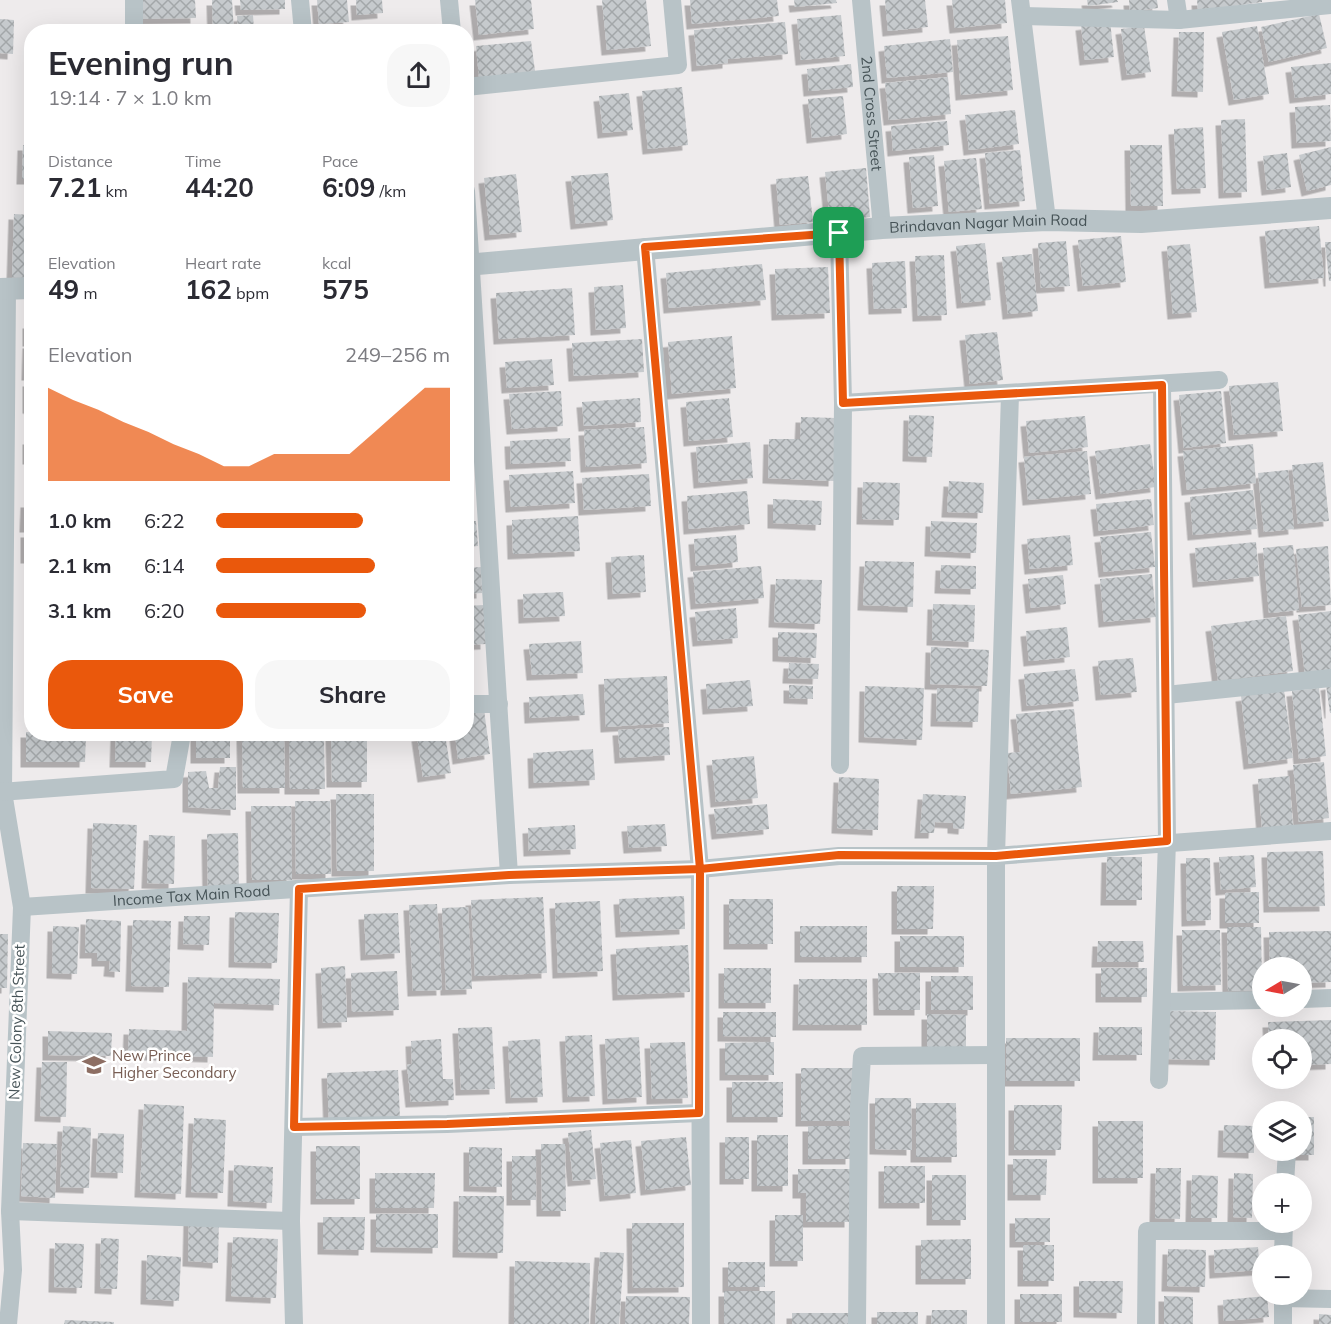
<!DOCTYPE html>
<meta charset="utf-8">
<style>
:root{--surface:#fff;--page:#f7f7f7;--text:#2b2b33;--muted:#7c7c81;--accent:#ea580c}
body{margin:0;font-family:Mulish,sans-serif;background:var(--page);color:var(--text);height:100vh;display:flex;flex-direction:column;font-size:22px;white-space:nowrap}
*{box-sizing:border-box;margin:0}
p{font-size:20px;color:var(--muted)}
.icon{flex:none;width:33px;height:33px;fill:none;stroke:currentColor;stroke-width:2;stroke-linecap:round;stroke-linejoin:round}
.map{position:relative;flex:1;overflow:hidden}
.side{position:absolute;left:24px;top:24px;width:450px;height:717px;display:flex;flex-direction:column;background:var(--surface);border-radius:24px;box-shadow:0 6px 24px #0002}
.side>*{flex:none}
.needle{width:39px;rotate:260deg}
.buttons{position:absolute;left:1252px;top:957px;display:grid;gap:12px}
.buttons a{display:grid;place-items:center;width:60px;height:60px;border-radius:50%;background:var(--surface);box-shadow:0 6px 24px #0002;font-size:30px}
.pin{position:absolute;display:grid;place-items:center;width:51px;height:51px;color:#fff;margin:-26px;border-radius:12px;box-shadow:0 3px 9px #0006}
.round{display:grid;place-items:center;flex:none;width:63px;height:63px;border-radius:24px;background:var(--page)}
.overview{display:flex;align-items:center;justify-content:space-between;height:102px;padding:0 24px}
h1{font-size:33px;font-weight:700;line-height:45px}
.figures{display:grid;grid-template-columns:repeat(3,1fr);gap:9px;height:102px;padding:6px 24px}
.figures div{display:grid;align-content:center}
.figures b{font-size:26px;font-weight:700}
.figures small{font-size:16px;font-weight:400}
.figures p{font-size:16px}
.chart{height:168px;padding:12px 24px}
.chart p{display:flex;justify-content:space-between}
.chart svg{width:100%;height:108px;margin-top:6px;fill:var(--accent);opacity:.7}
.action{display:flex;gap:12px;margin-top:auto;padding:12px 24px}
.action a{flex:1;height:69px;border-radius:24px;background:var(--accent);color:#fff;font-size:24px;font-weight:700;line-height:69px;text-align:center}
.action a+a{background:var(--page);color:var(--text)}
ul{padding:0 24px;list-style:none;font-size:20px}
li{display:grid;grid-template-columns:96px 72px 1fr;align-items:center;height:45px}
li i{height:15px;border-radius:8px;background:var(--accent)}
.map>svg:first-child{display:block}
.building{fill:url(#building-cross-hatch);filter:url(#shadow)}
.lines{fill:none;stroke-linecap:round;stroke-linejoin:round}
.minor{stroke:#b8c3c7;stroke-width:18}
.tertiary{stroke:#b8c3c7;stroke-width:22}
.route-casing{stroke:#fff;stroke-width:12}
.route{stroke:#ea580c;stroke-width:8}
.labels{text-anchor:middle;stroke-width:5;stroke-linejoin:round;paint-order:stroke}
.street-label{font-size:15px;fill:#465357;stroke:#fff}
.education-label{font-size:15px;fill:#785e54;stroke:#fff;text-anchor:start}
</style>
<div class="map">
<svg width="1331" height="1324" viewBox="0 0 1331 1324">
<defs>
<pattern id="building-cross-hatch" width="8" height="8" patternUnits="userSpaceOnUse" patternTransform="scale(1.5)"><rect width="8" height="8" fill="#c6cacd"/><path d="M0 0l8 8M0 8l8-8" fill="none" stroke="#a3a7a9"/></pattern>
<filter id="shadow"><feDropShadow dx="-5.5" dy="5.5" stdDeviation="0" flood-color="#0004"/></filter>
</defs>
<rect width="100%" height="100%" fill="#eeebec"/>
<g class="building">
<polygon points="140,0 195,0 196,18 140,19"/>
<polygon points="212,0 232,0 234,32 213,32"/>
<polygon points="240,0 285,0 285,9 241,10"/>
<polygon points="317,0 347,0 349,22 319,24"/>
<polygon points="356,0 382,0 383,13 357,15"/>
<polygon points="475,0 531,0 534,29 479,35"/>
<polygon points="602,0 646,0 651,46 607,50"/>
<polygon points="690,0 777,0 779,16 692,24"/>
<polygon points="794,0 836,0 837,3 795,7"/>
<polygon points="885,0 925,0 928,27 888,31"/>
<polygon points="952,0 1005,0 1007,23 955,28"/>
<polygon points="1087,0 1117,0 1118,2 1088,6"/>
<polygon points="1129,0 1157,0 1158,8 1130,12"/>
<polygon points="1197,0 1262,0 1262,2 1198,11"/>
<polygon points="1319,14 1327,48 1269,62 1261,27"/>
<polygon points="253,15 254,32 238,32 237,16"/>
<polygon points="841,15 845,56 801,60 797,19"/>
<polygon points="0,19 14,20 13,54 0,53"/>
<polygon points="1110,21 1114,57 1085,60 1081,25"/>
<polygon points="785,22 788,54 728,59 728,63 697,66 694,30"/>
<polygon points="60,26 102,28 102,32 60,32"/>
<polygon points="1144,26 1151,72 1127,75 1121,29"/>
<polygon points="1257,26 1269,94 1234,100 1222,32"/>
<polygon points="1179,32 1204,32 1203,92 1177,91"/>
<polygon points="1008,36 1013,90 961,95 957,40"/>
<polygon points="950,39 953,72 887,78 884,46"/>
<polygon points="531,41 535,71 479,77 476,46"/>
<polygon points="1331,63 1331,94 1295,98 1291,67"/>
<polygon points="851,64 853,87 809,91 807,69"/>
<polygon points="948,77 951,114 889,120 885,83"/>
<polygon points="682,87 688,145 648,149 642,91"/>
<polygon points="629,93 633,130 603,133 599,96"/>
<polygon points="843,96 847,134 812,138 808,99"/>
<polygon points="1330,105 1331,141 1297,143 1295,107"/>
<polygon points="1015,110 1019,144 969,150 965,115"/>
<polygon points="1245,119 1247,192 1224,193 1221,120"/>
<polygon points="947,121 949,145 893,151 891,126"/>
<polygon points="1203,127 1206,188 1177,189 1174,129"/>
<polygon points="23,145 32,145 32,179 22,179"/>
<polygon points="1130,145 1162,145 1163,206 1131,206"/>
<polygon points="1331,147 1331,185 1307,191 1299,155"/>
<polygon points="1020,150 1025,201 990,204 985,153"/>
<polygon points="1287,153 1291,187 1267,190 1263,156"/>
<polygon points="934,155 938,206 913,208 909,157"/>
<polygon points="976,158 982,209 949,212 944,161"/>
<polygon points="866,168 870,217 830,221 825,172"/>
<polygon points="608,173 613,220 576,224 571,176"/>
<polygon points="516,174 522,232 490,235 484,178"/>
<polygon points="808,176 813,222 780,225 776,179"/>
<polygon points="14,214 32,215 32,278 12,277"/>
<polygon points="1319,226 1324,278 1270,283 1265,231"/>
<polygon points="1121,236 1126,282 1083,286 1078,240"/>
<polygon points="1066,241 1070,286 1041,288 1038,243"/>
<polygon points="1325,242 1331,242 1331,281 1329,281"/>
<polygon points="985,243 991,300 962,303 956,246"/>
<polygon points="1190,244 1197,312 1173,314 1167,246"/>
<polygon points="1032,254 1038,311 1008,314 1002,257"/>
<polygon points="944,255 947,315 918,316 915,256"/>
<polygon points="905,261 907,308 874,309 872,263"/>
<polygon points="762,264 766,300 669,308 666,273"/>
<polygon points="828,267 830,313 777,315 775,269"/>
<polygon points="623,285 626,328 596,330 594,287"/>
<polygon points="572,288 575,335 499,339 496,293"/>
<rect x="28" y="323" width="4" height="18"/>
<polygon points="997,332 1003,380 970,384 965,335"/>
<polygon points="732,336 736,388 672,394 668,342"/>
<polygon points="642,339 644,372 574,376 572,343"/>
<polygon points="28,343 32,343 32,375 27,375"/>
<polygon points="552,359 554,385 507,388 505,362"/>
<polygon points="28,381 32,381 32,409 28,408"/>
<polygon points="1278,382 1283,431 1234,435 1229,386"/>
<polygon points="561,391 563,426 512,429 509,394"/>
<polygon points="1221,391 1226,443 1184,448 1179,395"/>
<polygon points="640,398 641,422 584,426 582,402"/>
<polygon points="729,398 733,437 689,441 686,402"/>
<polygon points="466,401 471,401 473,433 466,433"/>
<polygon points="909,415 934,416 932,457 908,456"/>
<polygon points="1085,416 1088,447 1029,453 1026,421"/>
<polygon points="801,417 836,418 834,481 768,478 769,439 800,439"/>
<polygon points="644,427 647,463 586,467 584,430"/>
<polygon points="570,438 571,461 511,464 510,441"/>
<rect x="28" y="439" width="4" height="20"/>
<polygon points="470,441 472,465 466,465 466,442"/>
<polygon points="750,442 753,478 699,483 696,447"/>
<polygon points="1150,444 1156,487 1101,494 1095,451"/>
<polygon points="1253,444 1256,483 1187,490 1183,451"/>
<polygon points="1087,451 1091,494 1028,500 1024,457"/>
<polygon points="1323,462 1329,521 1298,524 1292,465"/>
<polygon points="1288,470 1294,529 1264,532 1258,473"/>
<polygon points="573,471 575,503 511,507 509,475"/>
<polygon points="649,474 651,506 584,510 582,478"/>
<polygon points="949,481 984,483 983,513 947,512"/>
<polygon points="863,482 900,483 899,520 862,519"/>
<polygon points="466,490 470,490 472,513 466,513"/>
<polygon points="1253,490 1257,529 1193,535 1190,497"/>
<polygon points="747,491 750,524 689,529 687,496"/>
<polygon points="773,499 822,501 821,525 773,523"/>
<polygon points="1151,499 1154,525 1099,531 1096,504"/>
<polygon points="26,502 32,502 32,527 25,527"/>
<polygon points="578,516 580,551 513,554 512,520"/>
<polygon points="466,521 476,521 478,546 466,547"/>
<polygon points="931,521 977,523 976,553 930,551"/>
<rect x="26" y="532" width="6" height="26"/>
<polygon points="1151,532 1155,567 1104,572 1100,537"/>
<polygon points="736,535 738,562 696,566 694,539"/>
<polygon points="1070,535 1073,565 1030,569 1027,539"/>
<polygon points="1256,542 1259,576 1198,582 1195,548"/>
<polygon points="1293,545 1299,610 1269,613 1263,548"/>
<polygon points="1328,546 1331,605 1302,607 1296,549"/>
<polygon points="644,555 646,592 613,594 611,557"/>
<polygon points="865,561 914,562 913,607 863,605"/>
<polygon points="941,565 976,566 976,589 940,588"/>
<polygon points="761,566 764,598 696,604 693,572"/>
<polygon points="481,567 482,593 466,594 466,568"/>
<polygon points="1152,574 1156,617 1104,622 1100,579"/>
<polygon points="1063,575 1066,604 1031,608 1028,579"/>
<polygon points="776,579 822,580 820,624 774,622"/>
<polygon points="563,592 565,616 524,618 523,594"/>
<polygon points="933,604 975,605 974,642 932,640"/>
<polygon points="484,605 486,644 466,645 466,606"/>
<polygon points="736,608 738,638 698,641 695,612"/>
<polygon points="1331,611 1331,672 1305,675 1298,615"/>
<polygon points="1286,616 1293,671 1218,681 1211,626"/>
<polygon points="1067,627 1070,657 1029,661 1026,631"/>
<polygon points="778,632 817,633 816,658 778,656"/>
<polygon points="581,641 583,673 532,675 529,644"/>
<polygon points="931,647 989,650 987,686 930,684"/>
<polygon points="1133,658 1137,692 1101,695 1098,661"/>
<polygon points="789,663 819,664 818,679 788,678"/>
<polygon points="1075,669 1079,701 1027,706 1024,674"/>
<polygon points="667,676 669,723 606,727 604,679"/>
<polygon points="750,680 753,706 708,709 706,684"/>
<polygon points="1331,684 1331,713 1330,713 1326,685"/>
<polygon points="789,685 813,686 813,699 789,698"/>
<polygon points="865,686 924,688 922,740 864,737"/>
<polygon points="937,688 979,689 978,722 936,721"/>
<polygon points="1319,688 1326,756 1299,759 1292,691"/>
<polygon points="1284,690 1293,758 1249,764 1241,696"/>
<polygon points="583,694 585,715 530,718 529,697"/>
<polygon points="1074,709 1082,787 1011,794 1007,753 1020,752 1016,714"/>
<polygon points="484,710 490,754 458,759 455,734 466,734 466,713"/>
<polygon points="669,727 670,755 620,758 618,730"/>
<polygon points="26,732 86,734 85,762 26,762"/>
<polygon points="116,734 152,734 151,762 115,762"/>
<rect x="196" y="734" width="34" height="24"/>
<polygon points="242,734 284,734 285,788 243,788"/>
<polygon points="289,734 324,734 325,789 290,789"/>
<polygon points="331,734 367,734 367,782 332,782"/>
<polygon points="431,734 445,734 451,773 423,777 417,736"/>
<polygon points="593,749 595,780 534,783 533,753"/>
<polygon points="754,756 758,798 716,802 712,760"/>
<polygon points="1324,762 1329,818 1299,822 1293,765"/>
<polygon points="220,767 236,767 236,810 188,807 188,772 206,771 209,788 218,788"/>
<polygon points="1289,776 1293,825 1262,828 1258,779"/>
<polygon points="839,777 879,779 878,830 837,828"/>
<polygon points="336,794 374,794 374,871 337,871"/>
<polygon points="923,794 966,796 964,829 953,828 953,823 935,822 934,833 920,833"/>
<polygon points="295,801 330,801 331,874 296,874"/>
<polygon points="767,804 769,829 717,834 714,809"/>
<polygon points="251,806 291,806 292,880 252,880"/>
<polygon points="93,823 137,825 134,889 91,888"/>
<polygon points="665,824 667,846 629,848 627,826"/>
<polygon points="575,825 576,849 529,851 528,828"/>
<polygon points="238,833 239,891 208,891 207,834"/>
<polygon points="149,835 175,836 174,884 147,883"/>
<polygon points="1323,851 1325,906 1269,907 1267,852"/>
<polygon points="1254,855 1256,887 1221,890 1219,857"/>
<polygon points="1107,857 1142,857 1142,900 1106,900"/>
<polygon points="1186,858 1210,858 1211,920 1187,921"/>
<polygon points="897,886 934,886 933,929 897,929"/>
<polygon points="1259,892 1259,923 1225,923 1225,893"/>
<polygon points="684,896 685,929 621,932 619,899"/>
<polygon points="543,897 547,973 475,976 471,900"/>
<rect x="729" y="899" width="44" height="45"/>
<polygon points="600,901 603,971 558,973 555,903"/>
<polygon points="437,904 442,990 413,991 409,905"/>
<polygon points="468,907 472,989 446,990 442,908"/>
<polygon points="235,912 279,913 277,963 234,962"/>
<polygon points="398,913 400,953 366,955 364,914"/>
<polygon points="184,916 210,916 209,945 183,944"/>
<polygon points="86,919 121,921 120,972 109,971 110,961 97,961 97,953 85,953"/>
<polygon points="133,920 171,921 169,987 131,986"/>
<polygon points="53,926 79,927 77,974 52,973"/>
<rect x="800" y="926" width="67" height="31"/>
<polygon points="1227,927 1261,927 1262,990 1228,991"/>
<polygon points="1182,930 1220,930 1221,985 1183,986"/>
<polygon points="1331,931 1331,982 1302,983 1302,968 1270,968 1269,932"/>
<polygon points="0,934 8,934 7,988 0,988"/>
<rect x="900" y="936" width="64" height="31"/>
<polygon points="1098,941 1143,941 1144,962 1097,962"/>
<polygon points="688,945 690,992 618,995 616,949"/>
<polygon points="345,966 347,1022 323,1023 321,968"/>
<rect x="724" y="968" width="47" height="35"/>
<rect x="1101" y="968" width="46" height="29"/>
<polygon points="397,971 399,1010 352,1012 351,973"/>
<polygon points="878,973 920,973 920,1010 879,1010"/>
<rect x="931" y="976" width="42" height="34"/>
<polygon points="188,977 280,979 279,1005 214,1003 213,1057 128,1054 129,1029 187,1031"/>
<polygon points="799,979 867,979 867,1025 798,1025"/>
<polygon points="1168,1011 1216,1012 1215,1060 1167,1059"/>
<polygon points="723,1012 776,1012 776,1037 723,1036"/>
<polygon points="927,1014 966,1015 966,1051 927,1051"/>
<polygon points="1331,1020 1331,1064 1302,1065 1302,1040 1269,1040 1268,1022"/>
<polygon points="492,1027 495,1089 461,1090 458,1028"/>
<polygon points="1099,1027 1142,1027 1142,1055 1098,1055"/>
<polygon points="48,1031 112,1033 111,1056 48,1055"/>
<polygon points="592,1035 595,1096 568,1097 565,1036"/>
<polygon points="639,1037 642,1097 608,1099 605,1039"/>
<rect x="1006" y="1038" width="74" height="43"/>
<polygon points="441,1039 443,1079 453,1079 454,1100 411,1102 407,1065 412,1064 411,1041"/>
<polygon points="540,1039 543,1097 511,1098 508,1041"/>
<polygon points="685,1042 688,1098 652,1099 650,1043"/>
<polygon points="774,1042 774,1075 725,1075 725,1043"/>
<polygon points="42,1062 67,1062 66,1117 40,1116"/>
<rect x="801" y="1068" width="54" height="53"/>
<polygon points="398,1070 400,1119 329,1123 327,1073"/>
<rect x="732" y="1082" width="51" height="35"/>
<polygon points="875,1098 911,1098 912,1150 875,1149"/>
<polygon points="916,1103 956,1103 957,1157 916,1157"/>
<polygon points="144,1104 184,1106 181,1194 140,1192"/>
<polygon points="1014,1105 1062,1105 1061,1150 1014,1150"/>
<polygon points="1302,1117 1314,1117 1314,1155 1297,1155 1297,1150 1302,1150"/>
<polygon points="194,1118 226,1120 223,1193 191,1192"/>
<rect x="1098" y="1121" width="45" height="57"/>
<polygon points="1224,1125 1254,1126 1254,1153 1223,1152"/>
<polygon points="63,1126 91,1128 89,1188 60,1187"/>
<rect x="808" y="1126" width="43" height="33"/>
<polygon points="591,1130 596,1179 573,1181 568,1133"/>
<polygon points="98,1133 124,1134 123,1173 96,1172"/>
<rect x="757" y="1135" width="31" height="51"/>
<polygon points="686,1137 691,1185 646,1190 641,1141"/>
<rect x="725" y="1137" width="24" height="42"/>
<polygon points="631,1140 636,1193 605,1196 600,1143"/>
<polygon points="23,1143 57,1144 55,1198 21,1196"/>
<polygon points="541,1144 565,1144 566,1211 542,1211"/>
<rect x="316" y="1146" width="44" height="53"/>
<polygon points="469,1147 502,1148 502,1187 469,1186"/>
<rect x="512" y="1156" width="24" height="44"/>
<polygon points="1013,1159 1047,1159 1046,1195 1013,1195"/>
<polygon points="234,1165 273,1167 272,1203 233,1201"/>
<rect x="884" y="1166" width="41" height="37"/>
<polygon points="1156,1168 1181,1168 1180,1219 1155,1218"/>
<polygon points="798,1169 850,1169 850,1222 806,1222 806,1193 798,1193"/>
<polygon points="375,1173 435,1173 434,1208 375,1208"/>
<polygon points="1234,1173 1253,1174 1252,1218 1233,1217"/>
<rect x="932" y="1175" width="34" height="45"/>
<polygon points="1192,1175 1218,1176 1217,1218 1191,1218"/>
<polygon points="459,1196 504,1196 503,1253 458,1252"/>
<polygon points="376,1214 438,1214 438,1248 376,1247"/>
<rect x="775" y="1215" width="28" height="46"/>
<polygon points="323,1217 365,1217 364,1250 323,1249"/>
<polygon points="189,1218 219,1219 218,1263 188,1261"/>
<rect x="1015" y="1218" width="35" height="24"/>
<polygon points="632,1223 684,1223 684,1287 633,1288"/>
<polygon points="233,1237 278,1239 276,1298 231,1296"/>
<polygon points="101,1238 119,1239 117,1289 100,1288"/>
<polygon points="971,1239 971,1279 921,1279 921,1240"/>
<polygon points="55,1243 84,1244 82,1288 54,1287"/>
<rect x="1023" y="1245" width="31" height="36"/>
<polygon points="1258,1247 1260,1270 1215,1273 1214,1250"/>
<polygon points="1168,1249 1206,1250 1205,1287 1167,1286"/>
<polygon points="600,1252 624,1253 619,1324 595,1324"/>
<polygon points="147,1255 181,1257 179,1301 146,1299"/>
<polygon points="515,1261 590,1263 589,1324 514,1324"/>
<rect x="728" y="1262" width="37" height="25"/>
<polygon points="1079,1281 1123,1281 1122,1313 1079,1312"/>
<rect x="724" y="1291" width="51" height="33"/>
<rect x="1020" y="1294" width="42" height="28"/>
<polygon points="626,1296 690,1297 689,1324 625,1324"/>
<polygon points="1164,1296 1193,1297 1193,1324 1164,1324"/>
<polygon points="1267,1296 1269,1317 1224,1321 1223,1300"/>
<polygon points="932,1310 967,1310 967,1324 931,1324"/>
<rect x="877" y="1312" width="41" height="12"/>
<rect x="792" y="1313" width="57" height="11"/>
<polygon points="1319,1314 1331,1315 1331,1324 1319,1324"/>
<polygon points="65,1320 114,1322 114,1324 64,1324"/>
</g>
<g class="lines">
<g class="minor">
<polyline points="134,0 134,32"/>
<polyline points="300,0 303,32"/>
<polyline points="449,0 452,32"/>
<path id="s1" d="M861,0L882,228"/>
<polyline points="1020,0 1047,220"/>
<polyline points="1176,0 1179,20"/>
<polyline points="1023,16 1179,20 1331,5"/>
<polyline points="466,87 678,65 672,0"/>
<polyline points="466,191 509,875"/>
<polyline points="839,233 843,403 840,765"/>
<polyline points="645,247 700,869 701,1324"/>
<polyline points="7,289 3,792 22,907 10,1211 13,1270 8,1324"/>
<polyline points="843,403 1219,380"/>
<polyline points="1166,695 1331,678"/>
<polyline points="466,704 499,704"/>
<polyline points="0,792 174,779 182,734"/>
<path id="s2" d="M22,907L509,875L700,869L839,856H996L1331,831"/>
<polyline points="1302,999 1331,998"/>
<polyline points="1162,1002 1263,1000"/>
<polyline points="1159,1080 1167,841 1162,385"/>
<polyline points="294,1127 447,1124 699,1113"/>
<polyline points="1285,1184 1287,1150"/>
<polyline points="10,1211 291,1221"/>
<polyline points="1283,1256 1284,1222"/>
<polyline points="1283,1294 1283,1324"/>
<polyline points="1283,1298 1331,1299"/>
<polyline points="294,1324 291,1221 299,889"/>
<polyline points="857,1324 859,1106 862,1056 996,1055"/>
<polyline points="996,1324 996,856 1010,394"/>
<polyline points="1146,1324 1147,1231 1283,1231"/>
</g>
<g class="tertiary">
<path id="s3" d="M466,265L882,228L1047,220L1141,222L1331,208"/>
<polyline points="0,289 32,288"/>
</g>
</g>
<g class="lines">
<g class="route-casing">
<polyline id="route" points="839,233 645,247 700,869 699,1113 447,1124 294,1127 299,889 509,875 700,869 839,855 996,856 1167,841 1162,385 843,403 839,233"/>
</g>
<use href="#route" class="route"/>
</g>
<defs>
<g id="school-bare" transform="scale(1.8)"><path d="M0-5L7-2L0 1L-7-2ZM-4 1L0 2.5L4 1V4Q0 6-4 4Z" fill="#8d6e63" stroke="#fff" stroke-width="2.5" paint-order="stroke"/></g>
</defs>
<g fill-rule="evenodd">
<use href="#school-bare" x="94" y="1065"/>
</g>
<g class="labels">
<g class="street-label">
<text dy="5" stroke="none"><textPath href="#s1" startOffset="114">2nd Cross Street</textPath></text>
<text dy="5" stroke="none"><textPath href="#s3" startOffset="524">Brindavan Nagar Main Road</textPath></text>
<text dy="5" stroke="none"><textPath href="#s2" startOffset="170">Income Tax Main Road</textPath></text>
<text transform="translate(17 1022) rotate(-88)" y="5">New Colony 8th Street</text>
</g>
<g class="education-label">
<text x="112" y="1061">New Prince<tspan x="112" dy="17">Higher Secondary</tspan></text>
</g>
</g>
</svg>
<div class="buttons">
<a><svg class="needle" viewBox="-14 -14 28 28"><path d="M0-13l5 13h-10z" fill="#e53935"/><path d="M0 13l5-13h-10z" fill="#7c7c81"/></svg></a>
<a><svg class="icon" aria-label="locate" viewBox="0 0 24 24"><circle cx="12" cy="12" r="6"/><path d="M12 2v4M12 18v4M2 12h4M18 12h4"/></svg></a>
<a><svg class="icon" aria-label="layers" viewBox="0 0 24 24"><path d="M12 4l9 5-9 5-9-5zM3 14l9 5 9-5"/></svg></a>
<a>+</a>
<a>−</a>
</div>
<div class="pin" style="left:839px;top:233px;background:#1e9e55"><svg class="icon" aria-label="arrive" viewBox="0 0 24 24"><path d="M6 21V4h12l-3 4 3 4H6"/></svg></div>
<section class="side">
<div class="overview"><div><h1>Evening run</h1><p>19:14 · 7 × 1.0 km</p></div><a class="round"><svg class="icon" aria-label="share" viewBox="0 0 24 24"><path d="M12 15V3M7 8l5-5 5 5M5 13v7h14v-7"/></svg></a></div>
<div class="figures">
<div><p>Distance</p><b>7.21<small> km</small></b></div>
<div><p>Time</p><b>44:20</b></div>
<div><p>Pace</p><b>6:09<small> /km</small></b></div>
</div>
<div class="figures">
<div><p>Elevation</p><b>49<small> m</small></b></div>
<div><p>Heart rate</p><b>162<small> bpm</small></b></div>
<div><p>kcal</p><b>575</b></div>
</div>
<div class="chart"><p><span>Elevation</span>249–256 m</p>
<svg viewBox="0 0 160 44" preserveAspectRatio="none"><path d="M0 44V6L10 11L20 15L30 20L40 24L50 29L60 33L70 38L80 38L90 33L100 33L110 33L120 33L130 24L140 15L150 6L160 6V44z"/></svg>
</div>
<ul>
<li><b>1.0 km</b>6:22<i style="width:63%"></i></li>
<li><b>2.1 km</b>6:14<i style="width:68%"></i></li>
<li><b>3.1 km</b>6:20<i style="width:64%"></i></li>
</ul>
<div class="action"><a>Save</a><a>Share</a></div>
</section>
</div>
